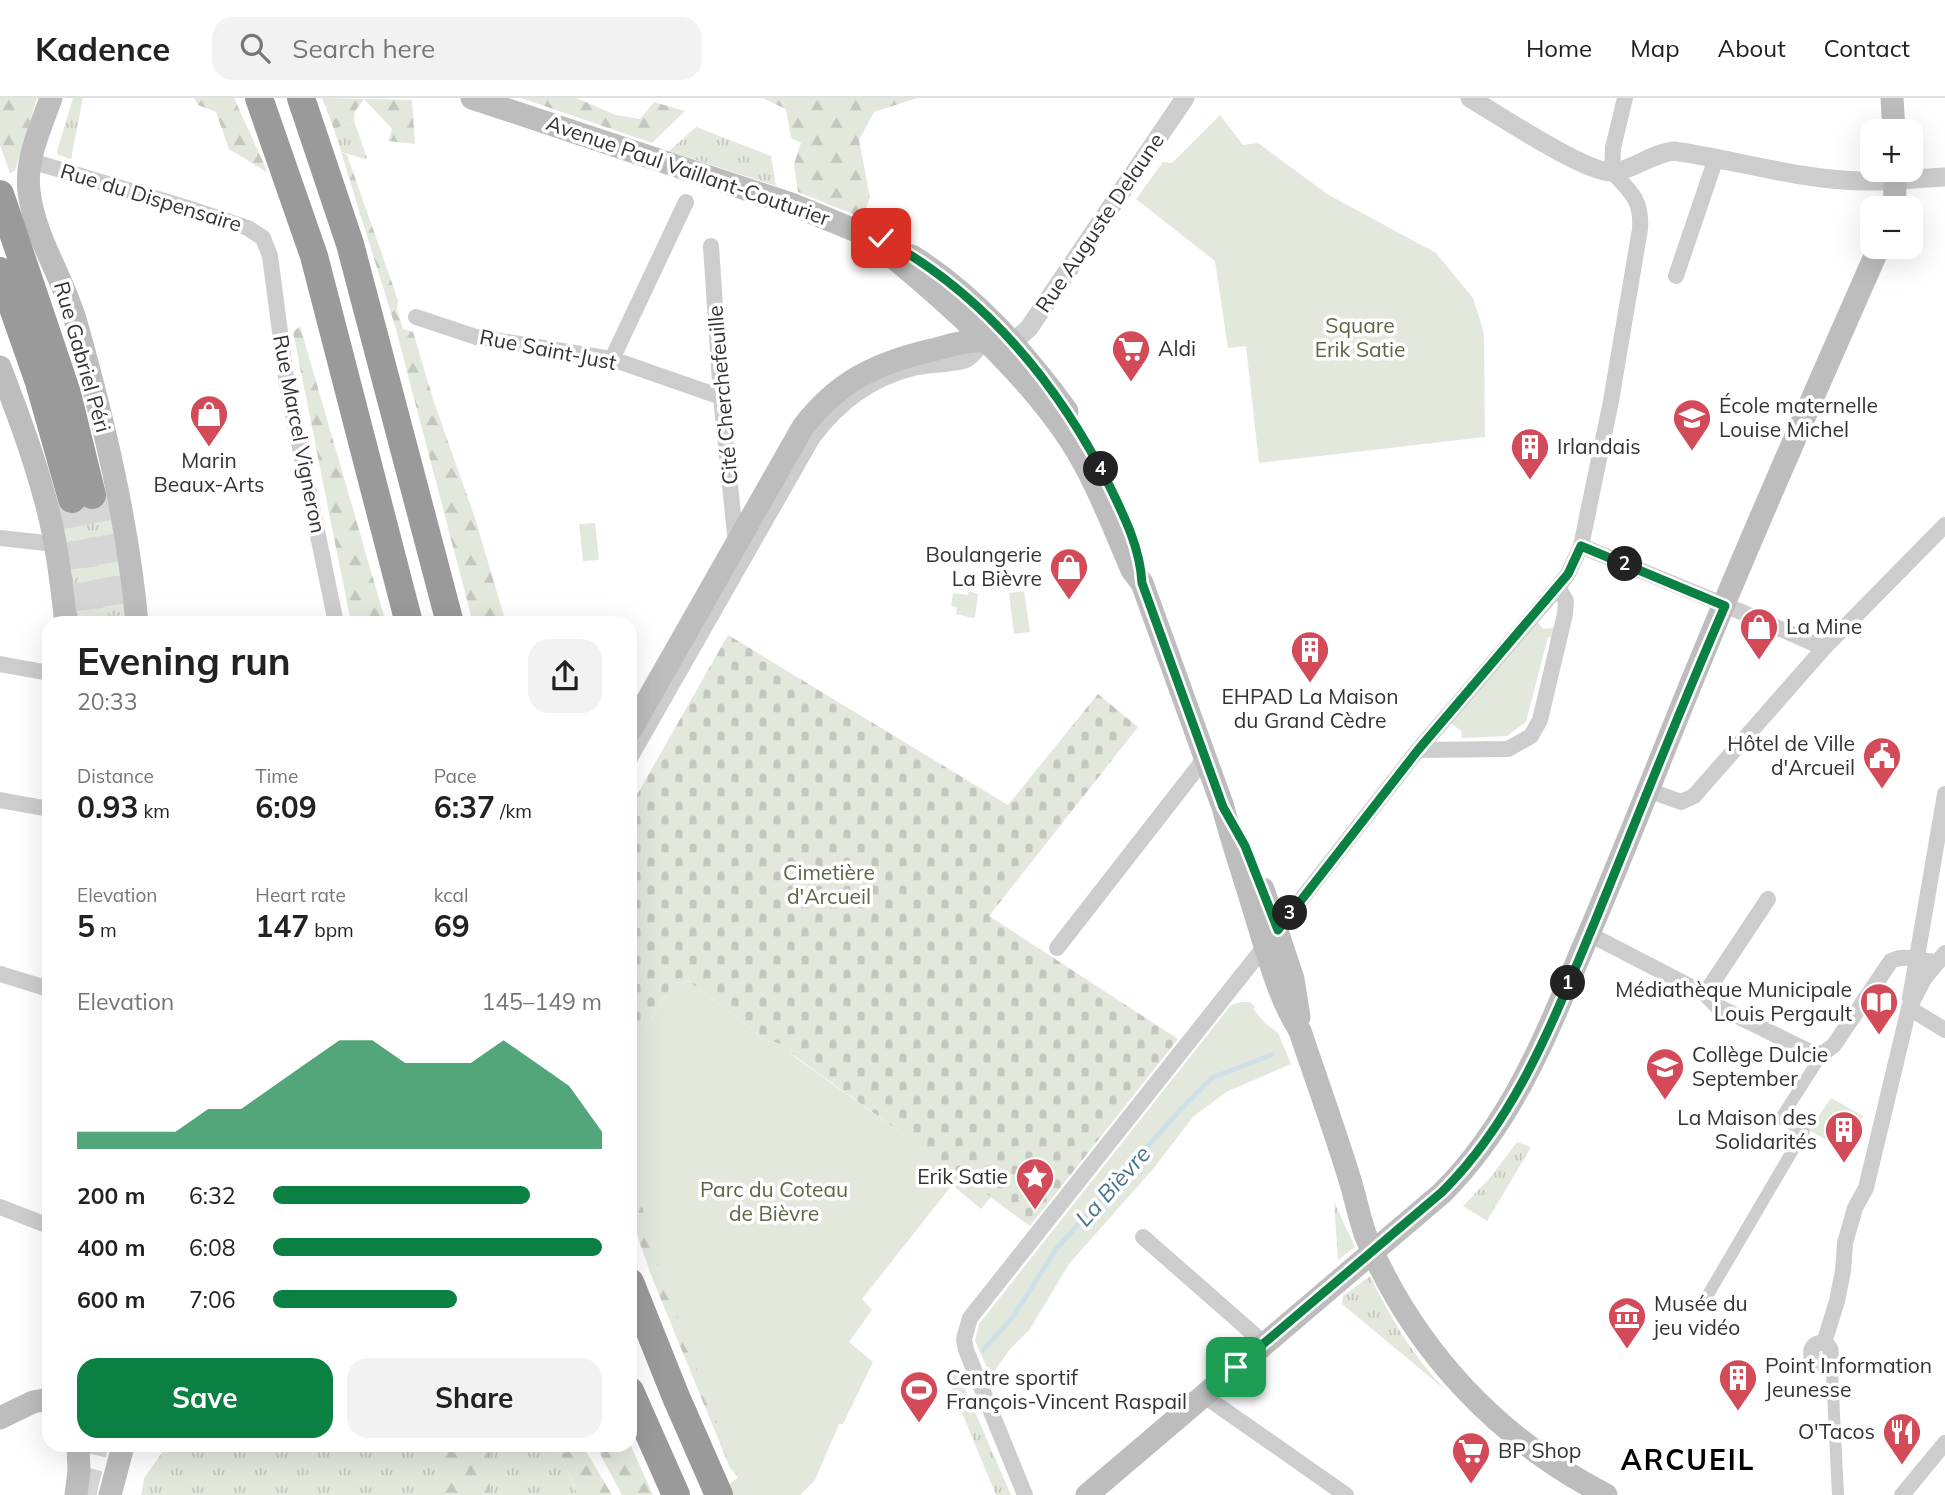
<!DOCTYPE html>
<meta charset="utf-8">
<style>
:root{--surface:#fff;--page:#f2f2f2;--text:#222;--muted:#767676;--line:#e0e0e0;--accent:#0b8043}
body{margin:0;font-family:Mulish,sans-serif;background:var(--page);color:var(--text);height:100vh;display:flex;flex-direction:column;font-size:26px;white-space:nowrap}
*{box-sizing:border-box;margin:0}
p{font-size:23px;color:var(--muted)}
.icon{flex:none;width:38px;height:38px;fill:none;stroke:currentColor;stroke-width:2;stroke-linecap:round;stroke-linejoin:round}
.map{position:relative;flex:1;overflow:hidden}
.sheet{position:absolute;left:42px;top:518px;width:595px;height:836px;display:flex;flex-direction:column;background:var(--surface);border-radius:21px;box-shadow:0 7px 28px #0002}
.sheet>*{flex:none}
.fabs{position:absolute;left:1860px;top:21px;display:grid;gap:14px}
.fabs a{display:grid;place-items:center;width:63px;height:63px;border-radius:14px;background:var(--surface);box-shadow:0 7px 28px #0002;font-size:35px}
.pin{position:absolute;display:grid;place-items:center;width:60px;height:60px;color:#fff;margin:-30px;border-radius:14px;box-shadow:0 4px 10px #0006}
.km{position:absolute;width:35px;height:35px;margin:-18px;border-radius:50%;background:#222;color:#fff;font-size:19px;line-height:35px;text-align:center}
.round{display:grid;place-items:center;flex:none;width:74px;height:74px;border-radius:21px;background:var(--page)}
.summary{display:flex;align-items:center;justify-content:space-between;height:119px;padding:0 35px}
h1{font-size:38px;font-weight:700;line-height:52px}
.figures{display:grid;grid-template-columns:repeat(3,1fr);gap:10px;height:119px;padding:7px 35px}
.figures div{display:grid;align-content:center}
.figures b{font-size:30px;font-weight:700}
.figures small{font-size:19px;font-weight:400}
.figures p{font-size:19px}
.chart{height:196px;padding:14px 35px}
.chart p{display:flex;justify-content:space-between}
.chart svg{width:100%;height:126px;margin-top:7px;fill:var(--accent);opacity:.7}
.primary-button{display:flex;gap:14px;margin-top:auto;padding:14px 35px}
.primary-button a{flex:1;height:80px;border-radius:21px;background:var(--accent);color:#fff;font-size:28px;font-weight:700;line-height:80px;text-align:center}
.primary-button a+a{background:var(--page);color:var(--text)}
ul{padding:0 35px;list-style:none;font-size:23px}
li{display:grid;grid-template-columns:112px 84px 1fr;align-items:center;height:52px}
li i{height:18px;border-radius:9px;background:var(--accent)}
header{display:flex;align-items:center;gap:42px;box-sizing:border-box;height:98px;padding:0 35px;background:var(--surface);border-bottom:2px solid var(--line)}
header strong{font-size:33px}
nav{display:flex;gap:38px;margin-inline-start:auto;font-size:24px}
.search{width:490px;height:63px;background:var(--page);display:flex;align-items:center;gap:18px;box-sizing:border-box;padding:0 24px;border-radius:21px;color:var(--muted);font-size:26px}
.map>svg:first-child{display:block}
.grass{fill:url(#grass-tufts)}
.forest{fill:url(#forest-firs)}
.cemetery{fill:url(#cemetery-stones)}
.green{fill:#e3e8dd}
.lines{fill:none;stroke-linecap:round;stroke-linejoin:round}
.stream{stroke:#cfdfe8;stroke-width:5}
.motorway-tunnel{stroke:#d6d6d6;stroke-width:28;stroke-dasharray:28 14;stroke-linecap:butt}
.pedestrian{stroke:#cdcdcd;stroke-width:12}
.minor{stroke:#cdcdcd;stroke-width:16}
.tertiary{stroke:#cdcdcd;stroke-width:19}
.secondary{stroke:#bdbdbd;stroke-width:23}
.motorway{stroke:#9a9a9a;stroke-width:28}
.route-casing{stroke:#fff;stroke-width:14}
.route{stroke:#0b8043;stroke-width:9}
.labels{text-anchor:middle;stroke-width:7;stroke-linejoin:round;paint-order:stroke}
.street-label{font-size:21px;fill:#333;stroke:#fff}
.park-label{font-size:21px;fill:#576a44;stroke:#fff}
.poi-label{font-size:21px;fill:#333;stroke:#fff;text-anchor:start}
.water-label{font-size:23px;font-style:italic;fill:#48748d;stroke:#fff}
.district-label{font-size:28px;font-weight:bold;letter-spacing:2px;fill:#000;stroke:#fff}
</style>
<header>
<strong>Kadence</strong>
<div class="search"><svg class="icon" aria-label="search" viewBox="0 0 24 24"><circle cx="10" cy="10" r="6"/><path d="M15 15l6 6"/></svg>Search here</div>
<nav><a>Home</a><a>Map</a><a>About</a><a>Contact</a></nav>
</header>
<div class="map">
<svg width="1945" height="1397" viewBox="0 0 1945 1397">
<defs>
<pattern id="grass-tufts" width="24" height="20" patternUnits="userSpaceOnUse" patternTransform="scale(1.75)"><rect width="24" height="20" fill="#e3e8dd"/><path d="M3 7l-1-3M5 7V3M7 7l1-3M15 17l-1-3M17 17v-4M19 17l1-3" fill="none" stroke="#c3c7be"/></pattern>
<pattern id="forest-firs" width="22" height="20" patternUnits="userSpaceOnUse" patternTransform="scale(1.75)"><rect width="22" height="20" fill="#e3e8dd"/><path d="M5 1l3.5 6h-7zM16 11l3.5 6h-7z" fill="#c3c7be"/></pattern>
<pattern id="cemetery-stones" width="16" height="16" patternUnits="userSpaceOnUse" patternTransform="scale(1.75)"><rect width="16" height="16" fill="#e3e8dd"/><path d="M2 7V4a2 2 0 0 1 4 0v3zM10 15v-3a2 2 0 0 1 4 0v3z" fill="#c3c7be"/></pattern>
</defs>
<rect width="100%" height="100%" fill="#fff"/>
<g class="grass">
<polygon points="73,0 83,0 71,61 58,57 57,53"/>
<polygon points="354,23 367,60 365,61 341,54 334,31"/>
<polygon points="696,29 771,58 776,88 669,53"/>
<polygon points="109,395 129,525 73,525 54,406"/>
<polygon points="1517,1044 1531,1049 1487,1123 1463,1108 1489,1081"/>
<polygon points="1334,1104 1355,1149 1338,1162"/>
<path d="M1370,1178C1391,1220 1414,1261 1448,1294L1342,1206L1343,1198Z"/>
<polygon points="956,1270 1011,1397 996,1397 945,1274"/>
<polygon points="167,1348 438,1348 438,1397 141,1397 144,1380"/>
<polygon points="490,1348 557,1348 578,1397 490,1397"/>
</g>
<g class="forest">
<polygon points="0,0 37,0 15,73 10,75 0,47"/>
<polygon points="194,0 234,0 268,75 229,51 216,14 198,7"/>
<polygon points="322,0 412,2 415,46 388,43 392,31 364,1 355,13 354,23 334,31"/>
<polygon points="521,0 576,0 616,17 640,21 654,4 685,13 652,45"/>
<polygon points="762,0 917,0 874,14 859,42 870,99 863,120 798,94 794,66 801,45 791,40 786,11"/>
<polygon points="341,54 347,57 398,202 397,211 403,231 413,234 435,307 475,420 506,525 473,525 395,228"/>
<polygon points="300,228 386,525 351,525 293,234"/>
<polygon points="630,1003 739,1380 730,1370 651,1177 630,1116"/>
<polygon points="630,1346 653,1397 622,1397 596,1348 630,1348"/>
<rect x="438" y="1348" width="52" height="49"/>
<polygon points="557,1348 583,1348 612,1397 578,1397"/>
</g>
<polygon class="cemetery" points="728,537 1008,707 1098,596 1138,629 989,818 1178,941 1030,1128 792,956 790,951 778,945 768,943 688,883 674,885 630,954 630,709"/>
<g class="green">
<polygon points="1220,17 1243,47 1258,45 1327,96 1436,155 1473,200 1484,235 1485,339 1259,365 1246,248 1228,250 1215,163 1136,101 1163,64 1172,65"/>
<polygon points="595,425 599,462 583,463 579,426"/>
<polygon points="969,493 978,496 975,519 973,520 956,516 957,509 951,508 953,495 968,497"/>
<polygon points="1024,493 1030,534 1014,536 1009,495"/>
<polygon points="1537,523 1543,531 1556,529 1553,540 1548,539 1526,624 1507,638 1462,640 1461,633 1451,625"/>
<polygon points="688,883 768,943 778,945 790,951 792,957 991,1099 981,1111 952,1087 862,1201 872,1212 849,1244 873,1264 843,1326 839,1326 815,1382 800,1397 711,1397 738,1380 660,1172 630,1066 630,954 674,885"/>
<polygon points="1242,904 1250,904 1255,909 1253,911 1266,926 1278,935 1291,966 1226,994 1193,1019 1153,1071 1069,1166 1030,1231 1010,1251 991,1278 975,1243 979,1226 1231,907"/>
<polygon points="1831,1000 1863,1018 1851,1037 1839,1030 1831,1045 1809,1032"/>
</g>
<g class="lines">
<polyline class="stream" points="983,1252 1012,1220 1057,1150 1181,1011 1212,980 1271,957"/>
<g class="motorway-tunnel">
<polyline points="92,397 103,457 112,525"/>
<polyline points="72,401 83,459 91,525"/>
<polyline points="82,1397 94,1348"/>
</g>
<g class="pedestrian">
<polyline points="1709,1195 1804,1033 1781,1020 1817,964 1819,956"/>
<polyline points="1826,1265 1832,1275 1838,1397"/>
</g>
<g class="minor">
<polyline points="31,63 194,112 248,130 263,140 270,158 287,287 336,525"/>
<polyline points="711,148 721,299 736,446"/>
<polyline points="1676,178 1716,60"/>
<polyline points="416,219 476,239 612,261 721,299"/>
<polyline points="612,261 686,104"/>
<polyline points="0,440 55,446"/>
<polyline points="1581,448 1744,515 1824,550"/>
<polyline points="0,566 49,575"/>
<polyline points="1418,652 1508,651 1531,638 1540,622 1565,516 1566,503 1558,489"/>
<path d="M630,660L813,339C840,304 870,281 913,270C925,267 958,266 966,262C973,259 980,248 985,243"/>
<polyline points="1648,692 1681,704 1694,698 1824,550 1945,427"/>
<polyline points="0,702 49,711"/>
<path d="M1589,836L1705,896L1717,908L1814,956L1825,954L1834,947L1891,863C1906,855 1922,864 1938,864"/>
<polyline points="1057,850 1205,660"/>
<polyline points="0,876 49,891"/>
<polyline points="1705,896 1768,801"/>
<polyline points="1910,900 1945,696"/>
<polyline points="1909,910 1945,932"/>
<polyline points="0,1109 49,1128"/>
<polyline points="1143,1139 1265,1246"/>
<circle cx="1821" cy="1255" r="10"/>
<polyline points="1824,1245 1837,1203 1843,1173 1845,1145 1855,1110 1866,1090 1909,910 1924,881 1945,855"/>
<polyline points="1203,1297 1346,1397"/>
<path d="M1025,1397L966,1252L964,1241L970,1220L1265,848L1418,652L1558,489L1568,476L1581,448L1611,303L1640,131C1642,102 1631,94 1612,74L1613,50L1625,0"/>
<polyline points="1902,1397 1945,1345"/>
</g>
<g class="tertiary">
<path d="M1470,0C1497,16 1587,76 1613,74C1634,72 1652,55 1674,53C1736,62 1796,81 1859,83C1888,84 1917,80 1945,79"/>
<polyline points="997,242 1019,239 1029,230 1185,0"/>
</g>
<g class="secondary">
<path d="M51,0C41,29 25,61 29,93C34,140 65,182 77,228C104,325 128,425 137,525"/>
<polyline points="472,0 791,106 864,136 879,139"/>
<polyline points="1892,0 1894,33"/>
<polyline points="1894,110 1896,72"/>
<path d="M864,136C936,193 1020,266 1070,342C1096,382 1113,428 1132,472L1142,485L1223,709C1232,744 1244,778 1254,812C1267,853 1277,896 1300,933C1316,981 1334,1030 1349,1079C1356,1100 1359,1121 1367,1141C1415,1253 1498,1341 1606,1397"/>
<path d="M912,158C974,197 1024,254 1067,313"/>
<path d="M0,269C16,311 32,353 44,397C56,438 61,482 66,525"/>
<path d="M630,633L803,329C838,283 877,265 932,252C951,247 966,242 985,243"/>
<polyline points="1263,791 1293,881 1299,919"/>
<polyline points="0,1320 33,1304 49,1301"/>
<polyline points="76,1397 79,1373 78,1348"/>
<polyline points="110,1397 123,1348"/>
<path d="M1087,1397L1442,1095C1510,1027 1545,941 1581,854C1613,780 1643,705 1673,630C1738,468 1809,308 1879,149"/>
</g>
<g class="motorway">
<polyline points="259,0 314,158 409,525"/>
<polyline points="301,0 350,146 450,525"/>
<polyline points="0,96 67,295 92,397"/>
<polyline points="0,173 39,284 72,401"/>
<polyline points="630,1184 676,1299 719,1397"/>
<polyline points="630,1293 676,1397"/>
</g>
</g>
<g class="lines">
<g class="route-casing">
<path id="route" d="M881,140C983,194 1059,287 1110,389C1125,420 1140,450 1142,485L1223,709L1245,748L1278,832L1418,652L1568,476L1581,448L1725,508C1679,613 1637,721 1593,828C1553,923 1516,1021 1442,1094L1236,1269"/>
</g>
<use href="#route" class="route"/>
</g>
<defs>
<g id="supermarket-pin" transform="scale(2.0125)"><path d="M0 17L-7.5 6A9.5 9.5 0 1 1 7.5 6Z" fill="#d34b58" stroke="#fff"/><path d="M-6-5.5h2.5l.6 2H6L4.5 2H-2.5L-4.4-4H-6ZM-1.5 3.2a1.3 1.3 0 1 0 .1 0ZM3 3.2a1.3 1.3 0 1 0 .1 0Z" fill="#fff"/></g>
<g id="shop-pin" transform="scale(2.0125)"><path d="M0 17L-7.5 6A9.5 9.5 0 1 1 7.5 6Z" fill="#d34b58" stroke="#fff"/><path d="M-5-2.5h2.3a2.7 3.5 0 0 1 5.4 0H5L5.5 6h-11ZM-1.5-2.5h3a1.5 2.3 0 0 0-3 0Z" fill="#fff"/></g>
<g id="school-pin" transform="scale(2.0125)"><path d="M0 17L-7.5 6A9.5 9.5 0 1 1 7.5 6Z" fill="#d34b58" stroke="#fff"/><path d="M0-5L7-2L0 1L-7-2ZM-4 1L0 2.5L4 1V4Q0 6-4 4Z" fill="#fff"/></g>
<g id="building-pin" transform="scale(2.0125)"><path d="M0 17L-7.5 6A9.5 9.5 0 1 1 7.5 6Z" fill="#d34b58" stroke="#fff"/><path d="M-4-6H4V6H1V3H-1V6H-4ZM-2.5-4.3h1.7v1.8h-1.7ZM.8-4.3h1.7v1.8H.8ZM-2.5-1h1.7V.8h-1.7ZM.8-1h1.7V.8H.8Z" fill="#fff"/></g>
<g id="civic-pin" transform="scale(2.0125)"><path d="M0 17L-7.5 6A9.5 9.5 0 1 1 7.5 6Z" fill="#d34b58" stroke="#fff"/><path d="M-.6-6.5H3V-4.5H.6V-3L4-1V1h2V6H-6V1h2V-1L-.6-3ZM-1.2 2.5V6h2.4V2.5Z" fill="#fff"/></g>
<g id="library-pin" transform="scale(2.0125)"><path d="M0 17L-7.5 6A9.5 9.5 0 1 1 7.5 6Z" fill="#d34b58" stroke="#fff"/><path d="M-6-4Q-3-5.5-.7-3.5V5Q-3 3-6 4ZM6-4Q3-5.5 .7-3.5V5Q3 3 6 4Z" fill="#fff"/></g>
<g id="sight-pin" transform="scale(2.0125)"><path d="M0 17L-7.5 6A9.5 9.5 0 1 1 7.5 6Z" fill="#d34b58" stroke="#fff"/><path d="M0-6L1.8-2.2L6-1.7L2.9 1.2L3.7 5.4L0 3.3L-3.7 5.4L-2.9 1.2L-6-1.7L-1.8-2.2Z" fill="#fff"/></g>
<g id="museum-pin" transform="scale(2.0125)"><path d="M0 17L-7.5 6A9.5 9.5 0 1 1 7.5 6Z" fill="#d34b58" stroke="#fff"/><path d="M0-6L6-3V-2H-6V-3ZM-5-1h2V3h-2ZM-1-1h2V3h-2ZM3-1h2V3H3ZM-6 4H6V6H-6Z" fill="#fff"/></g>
<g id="stadium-pin" transform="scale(2.0125)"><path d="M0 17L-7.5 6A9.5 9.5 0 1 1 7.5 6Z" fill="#d34b58" stroke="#fff"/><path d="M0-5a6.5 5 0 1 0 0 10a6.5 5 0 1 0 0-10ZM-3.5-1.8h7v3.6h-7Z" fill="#fff"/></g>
<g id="restaurant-pin" transform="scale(2.0125)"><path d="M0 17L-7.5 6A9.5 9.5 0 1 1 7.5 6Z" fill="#d34b58" stroke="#fff"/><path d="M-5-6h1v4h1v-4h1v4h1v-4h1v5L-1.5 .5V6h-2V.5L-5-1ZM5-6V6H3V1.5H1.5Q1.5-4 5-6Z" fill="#fff"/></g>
</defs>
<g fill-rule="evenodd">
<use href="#supermarket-pin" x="1131" y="251"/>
<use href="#shop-pin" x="209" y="316"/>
<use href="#school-pin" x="1692" y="320"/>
<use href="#building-pin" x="1530" y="349"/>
<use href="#shop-pin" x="1069" y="469"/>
<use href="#shop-pin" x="1759" y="529"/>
<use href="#building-pin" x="1310" y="552"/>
<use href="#civic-pin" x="1882" y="658"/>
<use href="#library-pin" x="1879" y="904"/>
<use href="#school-pin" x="1665" y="969"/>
<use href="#building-pin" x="1844" y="1032"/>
<use href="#sight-pin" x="1035" y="1079"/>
<use href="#museum-pin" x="1627" y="1218"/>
<use href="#building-pin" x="1738" y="1280"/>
<use href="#stadium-pin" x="919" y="1292"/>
<use href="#restaurant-pin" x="1902" y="1334"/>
<use href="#supermarket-pin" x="1471" y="1353"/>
</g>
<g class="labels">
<g class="street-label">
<text transform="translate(688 73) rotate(19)" y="7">Avenue Paul Vaillant-Couturier</text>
<text transform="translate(151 100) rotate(17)" y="7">Rue du Dispensaire</text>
<text transform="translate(1100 125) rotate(-56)" y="7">Rue Auguste Delaune</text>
<text transform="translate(548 252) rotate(11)" y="7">Rue Saint-Just</text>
<text transform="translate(82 259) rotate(74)" y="7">Rue Gabriel Péri</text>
<text transform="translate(723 297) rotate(-95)" y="7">Cité Cherchefeuille</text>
<text transform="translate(299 336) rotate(79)" y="7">Rue Marcel Vigneron</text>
</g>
<g class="park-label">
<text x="1360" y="235">Square<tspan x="1360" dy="24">Erik Satie</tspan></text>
<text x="829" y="782">Cimetière<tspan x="829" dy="24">d'Arcueil</tspan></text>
<text x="774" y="1099">Parc du Coteau<tspan x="774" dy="24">de Bièvre</tspan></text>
</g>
<g class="poi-label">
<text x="1158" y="258">Aldi</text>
<text x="1719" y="315">École maternelle<tspan x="1719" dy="24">Louise Michel</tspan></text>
<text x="1557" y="356">Irlandais</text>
<text x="209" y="370" text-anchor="middle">Marin<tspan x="209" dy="24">Beaux-Arts</tspan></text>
<text x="1042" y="464" text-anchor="end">Boulangerie<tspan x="1042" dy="24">La Bièvre</tspan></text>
<text x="1786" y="536">La Mine</text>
<text x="1310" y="606" text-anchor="middle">EHPAD La Maison<tspan x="1310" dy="24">du Grand Cèdre</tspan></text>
<text x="1855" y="653" text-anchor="end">Hôtel de Ville<tspan x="1855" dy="24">d'Arcueil</tspan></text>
<text x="1852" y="899" text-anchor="end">Médiathèque Municipale<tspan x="1852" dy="24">Louis Pergault</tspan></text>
<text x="1692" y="964">Collège Dulcie<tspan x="1692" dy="24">September</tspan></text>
<text x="1817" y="1027" text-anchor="end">La Maison des<tspan x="1817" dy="24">Solidarités</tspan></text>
<text x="1008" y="1086" text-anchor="end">Erik Satie</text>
<text x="1654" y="1213">Musée du<tspan x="1654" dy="24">jeu vidéo</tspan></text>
<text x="1765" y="1275">Point Information<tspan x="1765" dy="24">Jeunesse</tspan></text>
<text x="946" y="1287">Centre sportif<tspan x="946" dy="24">François-Vincent Raspail</tspan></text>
<text x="1875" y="1341" text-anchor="end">O'Tacos</text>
<text x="1498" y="1360">BP Shop</text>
</g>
<g class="water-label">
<text transform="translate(1113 1088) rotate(-48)" y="8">La Bièvre</text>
</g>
<g class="district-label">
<text x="1688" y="1372">ARCUEIL</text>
</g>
</g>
</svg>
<div class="fabs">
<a>+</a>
<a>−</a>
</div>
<div class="pin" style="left:1236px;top:1269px;background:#1e9e55"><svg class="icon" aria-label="arrive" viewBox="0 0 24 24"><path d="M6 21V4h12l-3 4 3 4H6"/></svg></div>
<div class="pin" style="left:881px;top:140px;background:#d93025"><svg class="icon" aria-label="check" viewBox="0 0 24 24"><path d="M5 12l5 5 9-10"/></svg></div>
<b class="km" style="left:1568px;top:885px">1</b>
<b class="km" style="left:1625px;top:466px">2</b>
<b class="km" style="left:1290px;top:815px">3</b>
<b class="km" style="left:1101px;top:371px">4</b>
<section class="sheet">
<div class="summary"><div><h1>Evening run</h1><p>20:33</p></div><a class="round"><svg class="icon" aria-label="share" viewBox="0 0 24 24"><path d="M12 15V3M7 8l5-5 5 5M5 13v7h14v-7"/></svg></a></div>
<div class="figures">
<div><p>Distance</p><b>0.93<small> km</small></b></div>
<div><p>Time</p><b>6:09</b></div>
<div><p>Pace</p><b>6:37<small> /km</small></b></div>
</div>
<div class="figures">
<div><p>Elevation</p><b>5<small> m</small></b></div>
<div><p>Heart rate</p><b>147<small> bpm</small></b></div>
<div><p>kcal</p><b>69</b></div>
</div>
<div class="chart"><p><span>Elevation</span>145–149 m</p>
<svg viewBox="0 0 160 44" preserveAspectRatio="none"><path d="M0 44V38L10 38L20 38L30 38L40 30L50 30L60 22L70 14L80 6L90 6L100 14L110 14L120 14L130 6L140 14L150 22L160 38V44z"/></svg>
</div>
<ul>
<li><b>200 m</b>6:32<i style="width:78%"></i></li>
<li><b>400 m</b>6:08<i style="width:100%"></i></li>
<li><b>600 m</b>7:06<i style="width:56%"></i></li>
</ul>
<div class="primary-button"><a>Save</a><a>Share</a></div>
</section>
</div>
